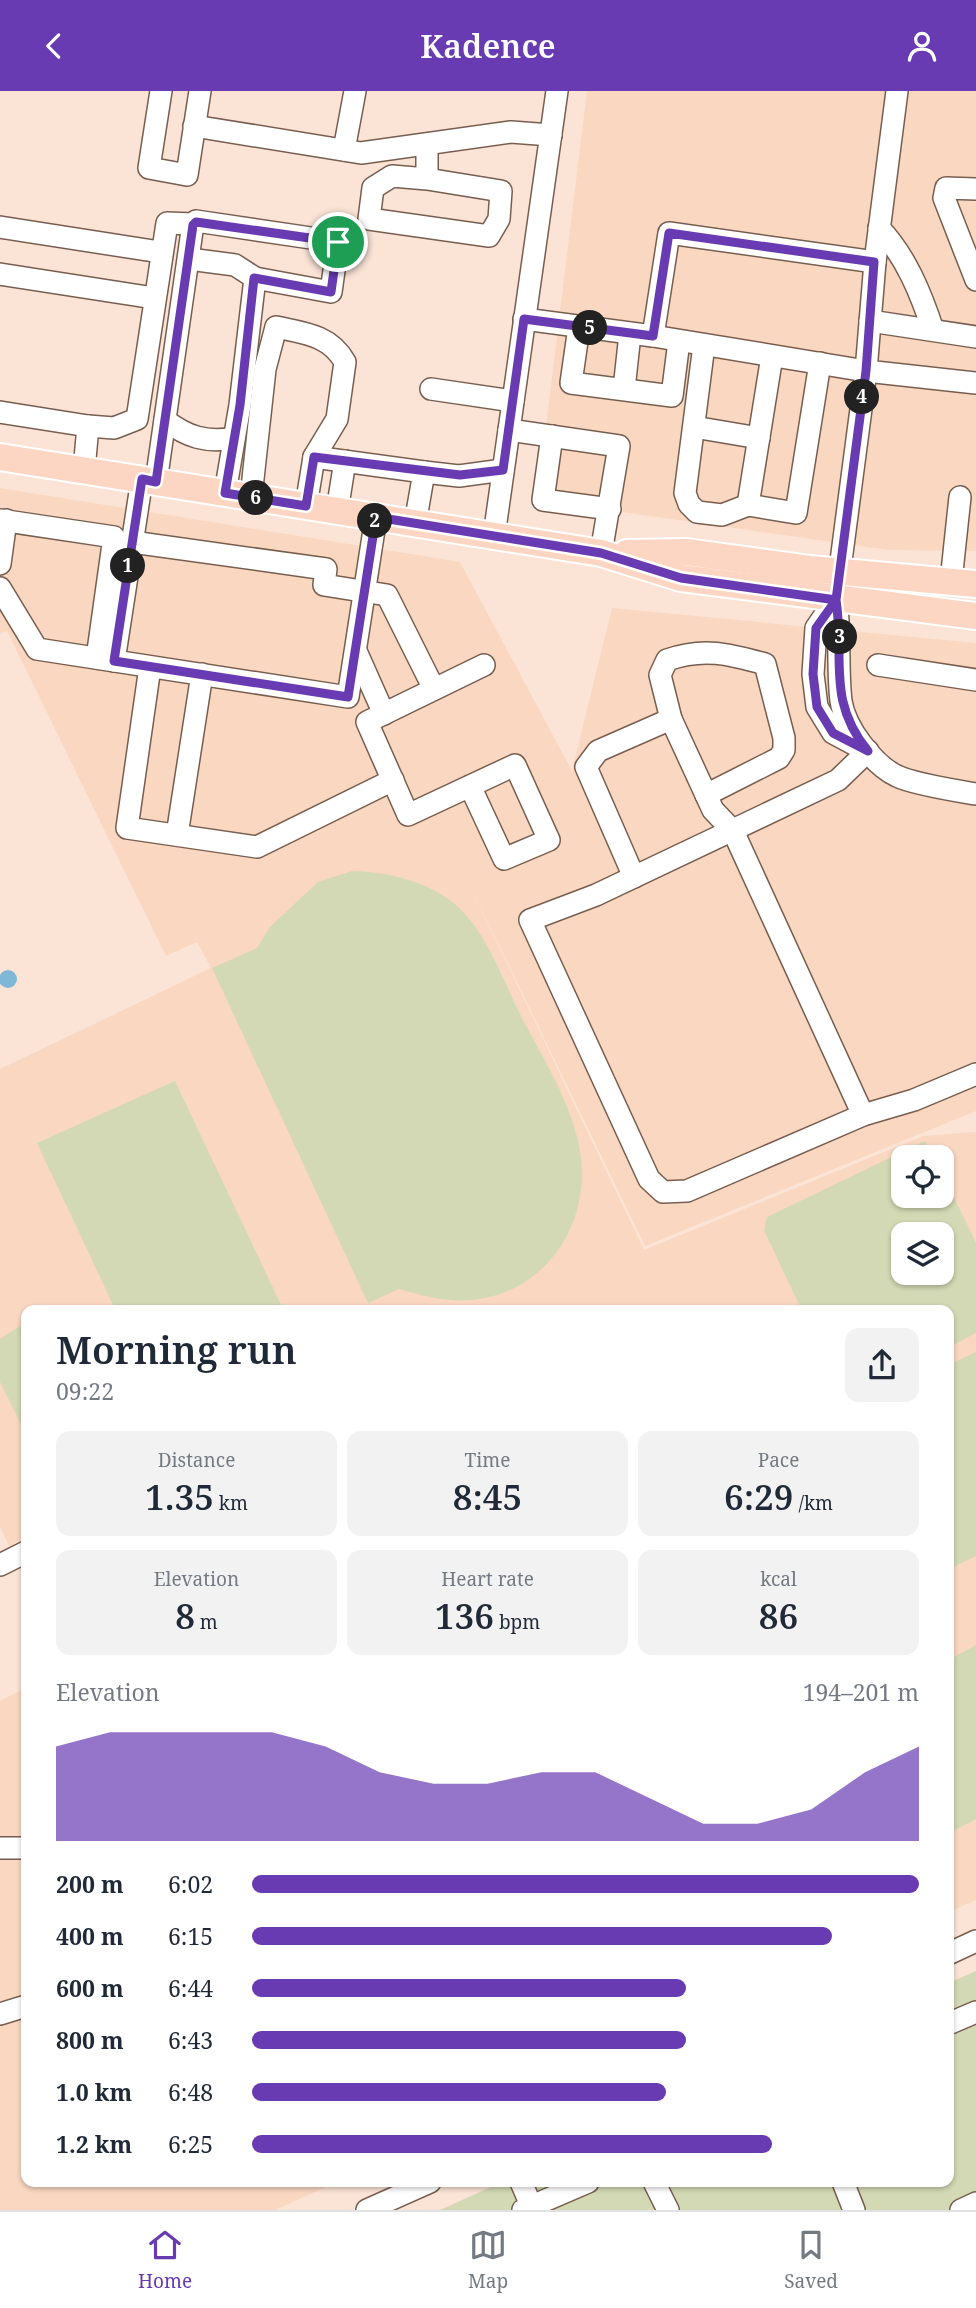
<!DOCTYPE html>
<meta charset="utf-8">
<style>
:root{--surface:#fff;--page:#f2f2f3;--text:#1f2937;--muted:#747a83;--line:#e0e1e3;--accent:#683bb3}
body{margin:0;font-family:"Noto Serif",serif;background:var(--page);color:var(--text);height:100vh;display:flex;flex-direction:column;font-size:26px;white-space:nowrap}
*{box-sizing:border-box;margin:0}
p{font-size:23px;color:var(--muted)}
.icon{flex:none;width:38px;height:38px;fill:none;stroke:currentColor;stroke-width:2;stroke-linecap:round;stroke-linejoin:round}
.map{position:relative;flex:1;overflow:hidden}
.details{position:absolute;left:21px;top:1214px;width:933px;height:882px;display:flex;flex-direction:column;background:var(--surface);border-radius:14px;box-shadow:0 2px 5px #0004}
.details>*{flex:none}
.tools{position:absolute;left:891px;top:1054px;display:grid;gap:14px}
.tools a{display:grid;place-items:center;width:63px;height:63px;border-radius:14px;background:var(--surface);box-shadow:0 2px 5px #0004;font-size:35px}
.pin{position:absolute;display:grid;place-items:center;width:60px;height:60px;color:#fff;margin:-30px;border:4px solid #fff;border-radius:50%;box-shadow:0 2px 7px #0007}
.km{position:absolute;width:35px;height:35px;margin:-18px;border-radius:50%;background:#222;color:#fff;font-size:19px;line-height:35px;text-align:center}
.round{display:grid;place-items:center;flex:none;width:74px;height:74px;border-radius:14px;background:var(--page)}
.head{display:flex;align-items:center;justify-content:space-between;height:119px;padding:0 35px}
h1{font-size:38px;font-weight:600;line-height:52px}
.metrics{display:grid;grid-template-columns:repeat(3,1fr);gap:10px;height:119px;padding:7px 35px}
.metrics div{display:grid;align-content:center;border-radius:14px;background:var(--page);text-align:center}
.metrics b{font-size:35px;font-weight:600}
.metrics small{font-size:19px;font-weight:400}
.metrics p{font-size:19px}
.chart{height:196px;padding:14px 35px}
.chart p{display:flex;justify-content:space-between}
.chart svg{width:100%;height:126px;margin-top:7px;fill:var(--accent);opacity:.7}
ul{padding:0 35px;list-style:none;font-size:23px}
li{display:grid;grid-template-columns:112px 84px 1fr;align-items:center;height:52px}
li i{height:18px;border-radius:9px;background:var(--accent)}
header{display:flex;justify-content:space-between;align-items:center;height:91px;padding:0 35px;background:var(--accent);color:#fff;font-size:32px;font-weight:600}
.tabs{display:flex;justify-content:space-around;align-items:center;height:98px;border-top:2px solid var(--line);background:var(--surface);font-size:19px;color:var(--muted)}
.tabs a{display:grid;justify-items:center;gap:4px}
.tabs .on{color:var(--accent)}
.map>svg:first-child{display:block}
.built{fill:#fad7c1;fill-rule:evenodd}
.green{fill:#d3d9b4;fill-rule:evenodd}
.water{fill:#7fb8d6}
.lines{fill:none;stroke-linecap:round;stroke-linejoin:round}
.minor-casing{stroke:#775e4f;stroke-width:24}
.major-casing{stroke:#fff;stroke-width:30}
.minor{stroke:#fff;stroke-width:21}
.major{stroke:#fcd6c2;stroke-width:26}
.route-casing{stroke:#fff;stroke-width:14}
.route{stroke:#683bb3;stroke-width:9}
</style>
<header><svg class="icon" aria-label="back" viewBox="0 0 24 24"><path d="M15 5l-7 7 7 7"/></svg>Kadence<svg class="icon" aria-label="person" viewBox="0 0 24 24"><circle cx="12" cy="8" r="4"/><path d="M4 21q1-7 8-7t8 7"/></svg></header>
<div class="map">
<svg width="976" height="2119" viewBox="0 0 976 2119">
<rect width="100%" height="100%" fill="#fbe4d6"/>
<g class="built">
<polygon points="587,0 976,0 976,460 889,459 537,409"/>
<path d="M0,397L460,471L572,680L612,517L976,552V1020L645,1155L458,770L644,1159L923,1045L976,1041V1809L949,1821L948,1220H26V1447L9,1455L0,1436V978L211,877L197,851L166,865L7,540L0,542ZM903,1066H942V1104H903ZM903,1143H942V1181H903Z"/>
<polygon points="26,1597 26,2091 337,2091 275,2119 0,2119 0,1610"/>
</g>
<g class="green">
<path d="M352,780C388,781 428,790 456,814C486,841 501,884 518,919C540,963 572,1011 580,1060C592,1130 547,1202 472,1209C446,1211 423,1205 399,1198L368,1212L212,877L257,857L270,836L318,791Z"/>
<polygon points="175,990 284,1220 116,1220 37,1052"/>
<path d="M925,1050L933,1066H903V1104H942V1082L976,1152V1242L949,1256L948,1220H802L764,1139L767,1126ZM903,1143H942V1181H903Z"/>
<polygon points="26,1231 26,1343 0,1291 0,1248"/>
<polygon points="976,1261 976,1465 949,1478 949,1274"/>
<polygon points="976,1554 976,1728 949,1742 949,1569"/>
<polygon points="976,1880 976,2119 440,2119 502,2091 948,2091 949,1892"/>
</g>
<circle class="water" cx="8" cy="888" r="9"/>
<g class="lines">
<g class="minor-casing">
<g id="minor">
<polyline points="161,0 149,77 187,84 200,0"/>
<polyline points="897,0 875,171 866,280 976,292"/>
<polyline points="194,35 361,62 511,41 551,44"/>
<polyline points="344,59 355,0"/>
<polyline points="427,88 501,100 499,128 489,145 369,128 373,97 392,85 427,88 427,53"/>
<polyline points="976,98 946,97 944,107 976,189"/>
<polyline points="0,136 160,161"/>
<path d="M879,137C906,165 921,203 933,239"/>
<polyline points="189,168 235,174 255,187 240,314 225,402"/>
<path d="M875,171L669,142L653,245L866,280L836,508C841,542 837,576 841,610C845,636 873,674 897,685C913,693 958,700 976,703"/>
<polyline points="0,183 154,207"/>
<polyline points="524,228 653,245"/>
<polyline points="870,230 976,246"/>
<polyline points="579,236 571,292 672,305 679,250"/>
<polyline points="704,254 685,402 689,413 697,421 722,424 748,414"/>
<polyline points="772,265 748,414 796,422 820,272"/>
<polyline points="431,298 513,310"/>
<polyline points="624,298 630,243"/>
<polyline points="0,321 88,335 84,379"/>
<path d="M165,329C187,346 206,352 234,347"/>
<polyline points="88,335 114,337 137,328 167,132 193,133 196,130 338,151 331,201 255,187"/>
<polyline points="694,336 759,347"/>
<polyline points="509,339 619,355 601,462"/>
<polyline points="552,345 543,409 610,418"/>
<polyline points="314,366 424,381 415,433"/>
<polyline points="424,381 459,385 503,379"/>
<polyline points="156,391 193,133"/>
<path d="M251,406L265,278L276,236C304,242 330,244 345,271L337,328L314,366L306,415"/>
<polyline points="337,420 345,370"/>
<polyline points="0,429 114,446 97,567"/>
<polyline points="494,445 557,0"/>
<polyline points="132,451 326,478 324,494 387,504 434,598"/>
<polyline points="0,473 6,429"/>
<polyline points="951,490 960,406"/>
<polyline points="0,497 37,558 348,606 376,426"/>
<polyline points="836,508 816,537 813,583 817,616 833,642 863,658"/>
<polyline points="356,560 384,623"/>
<polyline points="114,570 142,388"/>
<polyline points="878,574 976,589"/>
<polyline points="150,576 127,737 257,756 393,689"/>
<path d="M671,628L660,584L667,569C704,556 729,563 765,573L784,647V659L779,667L706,704"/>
<polyline points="470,695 504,768 549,749 515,674 408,724 367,631 484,574"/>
<polyline points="177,744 202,583"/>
<polyline points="634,786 586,676 598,660 671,628 713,719 733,740 863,1024 914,1009 976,983"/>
<polyline points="863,1024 687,1100 663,1101 649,1088 530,829 596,804 838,689 868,660"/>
<polyline points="0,1474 26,1461"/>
<polyline points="0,1757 26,1757"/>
<polyline points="948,1863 976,1850"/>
<polyline points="0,1923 26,1915"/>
<polyline points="948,1933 976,1921"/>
<polyline points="521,2091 533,2119"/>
<polyline points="654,2091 668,2119"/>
<polyline points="843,2091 854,2119"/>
<polyline points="367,2119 430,2091"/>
<polyline points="523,2119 588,2091"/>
<polyline points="961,2119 976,2112"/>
</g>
</g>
<g class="major-casing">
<g id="major">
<polyline points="0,366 601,462 681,487 976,525"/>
<polyline points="627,462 686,461 810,478 976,493"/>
</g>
</g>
<use href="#minor" class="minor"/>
<use href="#major" class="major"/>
</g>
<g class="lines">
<g class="route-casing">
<path id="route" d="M338,151L196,131L193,134L156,391L142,388L114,570L348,606L376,426L601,462L681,487L836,509C845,567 826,609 868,660L833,642L817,616L813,583L816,537L836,509L866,280L874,171L669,142L653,245L524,228L503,379L460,384L314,366L306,415L225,402L240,314L254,187L331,201L338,151"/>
</g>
<use href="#route" class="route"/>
</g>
</svg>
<div class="tools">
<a><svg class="icon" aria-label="locate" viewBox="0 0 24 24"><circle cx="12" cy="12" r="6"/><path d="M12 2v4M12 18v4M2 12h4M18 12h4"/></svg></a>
<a><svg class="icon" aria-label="layers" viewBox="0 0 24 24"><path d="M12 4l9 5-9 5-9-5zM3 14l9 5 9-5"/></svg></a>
</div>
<div class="pin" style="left:338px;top:151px;background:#1e9e55"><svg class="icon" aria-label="arrive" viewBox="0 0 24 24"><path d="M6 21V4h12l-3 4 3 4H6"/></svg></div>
<b class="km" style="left:128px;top:475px">1</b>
<b class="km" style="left:375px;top:430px">2</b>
<b class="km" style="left:840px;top:546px">3</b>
<b class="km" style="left:862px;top:306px">4</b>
<b class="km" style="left:590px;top:237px">5</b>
<b class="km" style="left:256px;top:407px">6</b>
<section class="details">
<div class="head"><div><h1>Morning run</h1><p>09:22</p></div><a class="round"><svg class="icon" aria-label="share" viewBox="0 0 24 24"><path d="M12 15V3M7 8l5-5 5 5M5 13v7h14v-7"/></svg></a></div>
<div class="metrics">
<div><p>Distance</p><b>1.35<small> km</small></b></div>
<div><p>Time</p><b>8:45</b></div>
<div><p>Pace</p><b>6:29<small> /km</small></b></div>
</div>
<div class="metrics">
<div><p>Elevation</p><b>8<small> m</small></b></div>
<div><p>Heart rate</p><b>136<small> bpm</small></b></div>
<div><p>kcal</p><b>86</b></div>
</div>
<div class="chart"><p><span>Elevation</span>194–201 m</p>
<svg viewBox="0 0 160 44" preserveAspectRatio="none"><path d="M0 44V11L10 6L20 6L30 6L40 6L50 11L60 20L70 24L80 24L90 20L100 20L110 29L120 38L130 38L140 33L150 20L160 11V44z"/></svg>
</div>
<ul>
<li><b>200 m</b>6:02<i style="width:100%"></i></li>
<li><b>400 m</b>6:15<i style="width:87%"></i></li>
<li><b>600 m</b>6:44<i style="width:65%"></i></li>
<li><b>800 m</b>6:43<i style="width:65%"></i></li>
<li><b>1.0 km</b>6:48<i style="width:62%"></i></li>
<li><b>1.2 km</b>6:25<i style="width:78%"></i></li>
</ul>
</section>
</div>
<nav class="tabs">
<a class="on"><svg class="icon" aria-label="home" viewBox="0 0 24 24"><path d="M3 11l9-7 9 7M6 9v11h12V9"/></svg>Home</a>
<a><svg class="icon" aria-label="map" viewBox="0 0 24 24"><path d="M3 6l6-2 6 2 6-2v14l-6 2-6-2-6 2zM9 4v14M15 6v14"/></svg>Map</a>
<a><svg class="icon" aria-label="saved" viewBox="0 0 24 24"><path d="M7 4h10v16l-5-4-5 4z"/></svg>Saved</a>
</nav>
